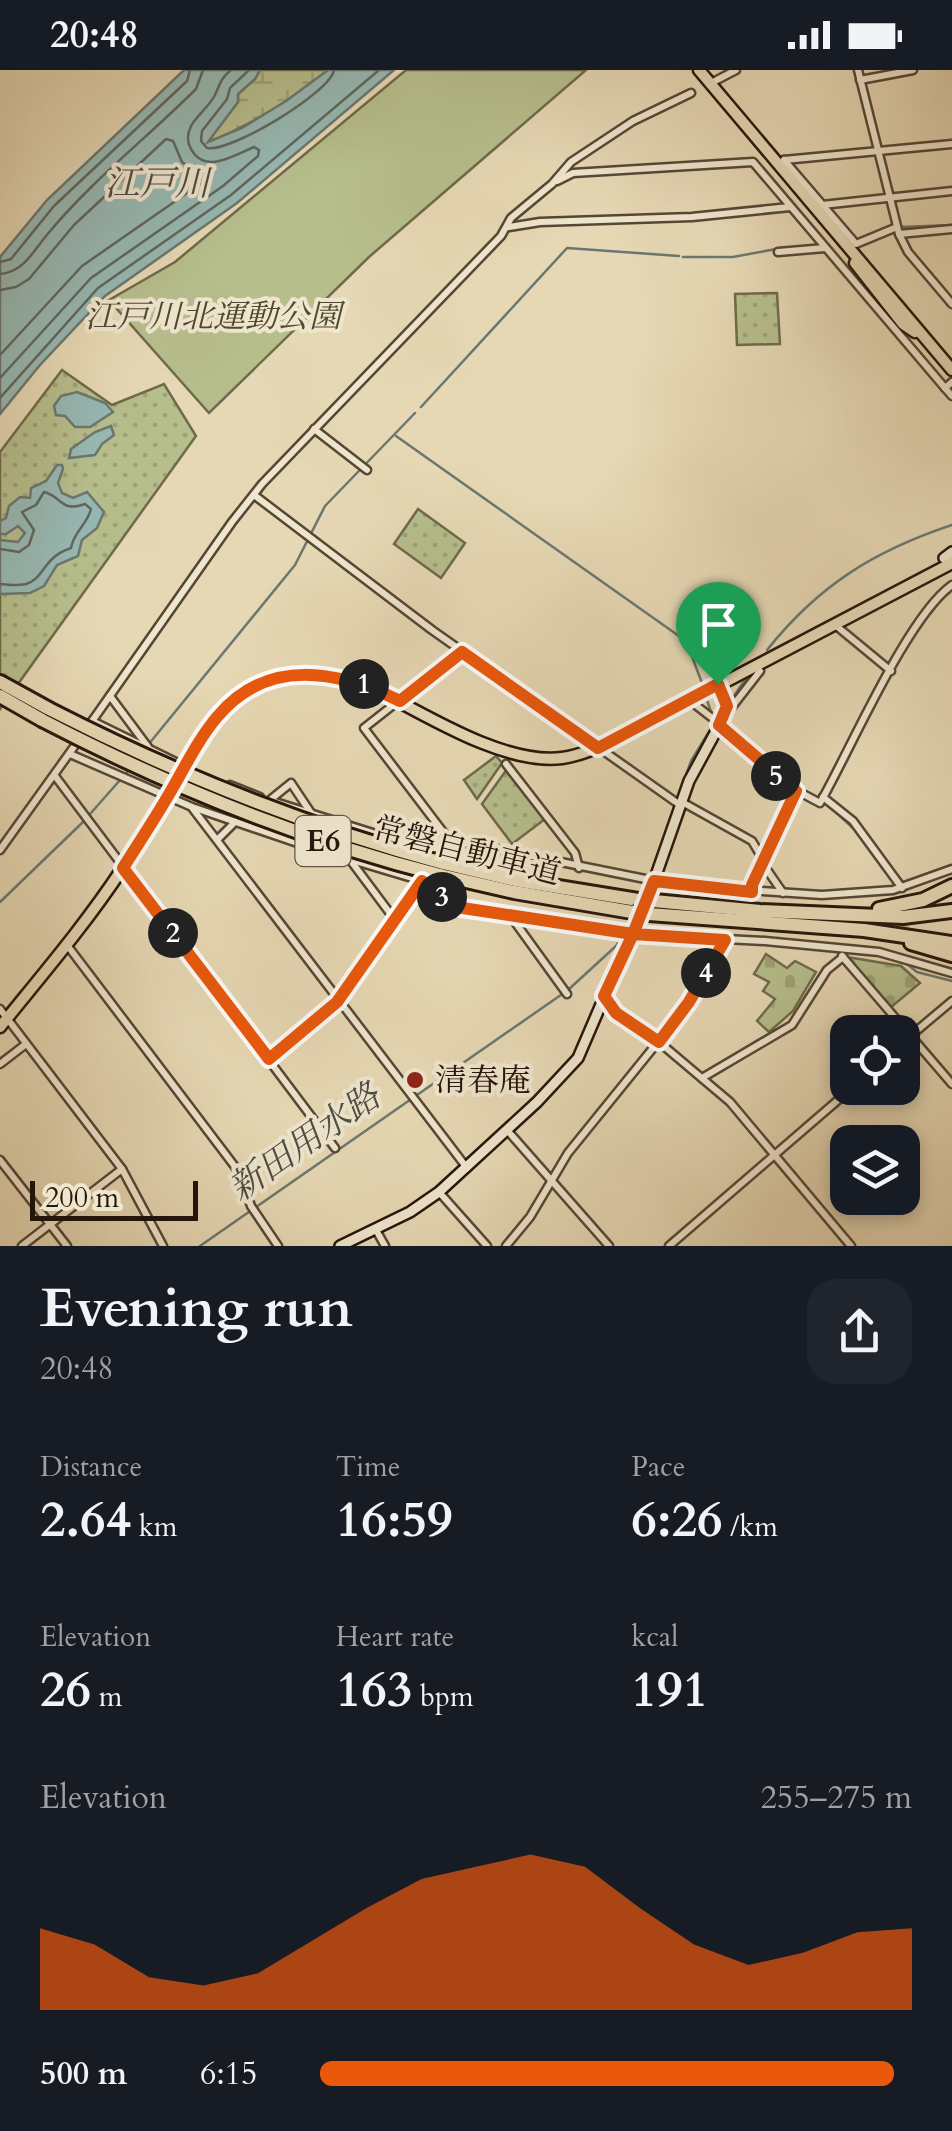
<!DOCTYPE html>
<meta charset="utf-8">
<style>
:root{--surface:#171b24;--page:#20242c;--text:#f1f3f6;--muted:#9ea1a6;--accent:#ea580c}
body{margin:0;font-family:Cardo,"Noto Serif JP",serif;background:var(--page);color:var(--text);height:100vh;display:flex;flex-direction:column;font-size:38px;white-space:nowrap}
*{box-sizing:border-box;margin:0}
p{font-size:32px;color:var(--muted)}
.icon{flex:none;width:55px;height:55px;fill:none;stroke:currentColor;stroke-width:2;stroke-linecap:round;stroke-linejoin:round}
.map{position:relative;height:1176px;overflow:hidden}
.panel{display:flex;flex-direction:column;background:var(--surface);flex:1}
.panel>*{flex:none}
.fabs{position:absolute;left:830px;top:945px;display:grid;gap:20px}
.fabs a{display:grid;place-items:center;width:90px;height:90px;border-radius:20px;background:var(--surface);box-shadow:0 5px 15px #0003;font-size:50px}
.scale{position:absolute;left:30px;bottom:25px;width:168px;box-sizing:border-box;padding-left:10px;border:5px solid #26150a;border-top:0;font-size:28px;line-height:35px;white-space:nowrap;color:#26150a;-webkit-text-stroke:8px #efe6ce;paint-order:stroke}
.pin{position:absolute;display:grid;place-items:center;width:85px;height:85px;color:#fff;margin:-102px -42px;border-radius:50% 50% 50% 0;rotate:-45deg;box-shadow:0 0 10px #0007}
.pin .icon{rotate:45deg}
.km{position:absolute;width:50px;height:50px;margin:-25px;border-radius:50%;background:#222;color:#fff;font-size:28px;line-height:50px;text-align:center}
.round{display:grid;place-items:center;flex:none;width:105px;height:105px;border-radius:30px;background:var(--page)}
.overview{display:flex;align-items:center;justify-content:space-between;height:170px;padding:0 40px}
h1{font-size:55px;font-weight:700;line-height:75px}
.figures{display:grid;grid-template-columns:repeat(3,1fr);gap:15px;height:170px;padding:10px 40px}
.figures div{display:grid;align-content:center}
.figures b{font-size:50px;font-weight:700}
.figures small{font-size:28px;font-weight:400}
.figures p{font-size:28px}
.chart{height:280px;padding:20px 40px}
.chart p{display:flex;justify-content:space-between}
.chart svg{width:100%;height:180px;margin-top:10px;fill:var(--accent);opacity:.7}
ul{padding:0 40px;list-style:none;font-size:32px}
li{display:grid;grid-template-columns:160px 120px 1fr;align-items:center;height:75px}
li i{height:25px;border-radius:12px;background:var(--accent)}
.status{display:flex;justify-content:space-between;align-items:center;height:70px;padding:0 50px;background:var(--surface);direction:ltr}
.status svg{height:28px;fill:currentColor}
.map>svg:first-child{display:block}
.grass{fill:url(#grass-dots);stroke:#6e6a4b;stroke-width:2.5}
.wetland{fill:url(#wetland-marsh);stroke:#6e6a4b;stroke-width:2.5}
.cemetery{fill:url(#cemetery-stones);stroke:#6e6a4b;stroke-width:2.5}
.park{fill:#b6be8c;stroke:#6e6a4b;stroke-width:2.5}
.water{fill:#97b9b4;stroke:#6a7770;stroke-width:2.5}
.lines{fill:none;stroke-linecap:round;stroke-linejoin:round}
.shore{stroke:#5e675f;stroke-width:2.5}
.stream{stroke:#6a7770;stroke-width:2.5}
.street-tunnel{stroke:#c0b192;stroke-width:6;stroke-dasharray:6 3;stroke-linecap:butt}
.street-casing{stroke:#564634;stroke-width:11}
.secondary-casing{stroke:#26150a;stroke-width:14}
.primary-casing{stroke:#26150a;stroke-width:15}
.highway-casing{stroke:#26150a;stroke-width:18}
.street{stroke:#efe6ce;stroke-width:6}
.secondary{stroke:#efe6ce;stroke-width:9}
.primary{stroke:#e6d8b4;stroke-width:10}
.highway{stroke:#e6d8b4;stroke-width:12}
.highway-bridge-casing{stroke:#26150a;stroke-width:18;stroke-linecap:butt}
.highway-bridge{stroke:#e6d8b4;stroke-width:12}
.route-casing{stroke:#fff;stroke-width:20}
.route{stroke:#ea580c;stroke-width:12}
.poi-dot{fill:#8f2418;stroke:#efe6ce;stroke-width:4}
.labels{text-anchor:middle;stroke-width:8;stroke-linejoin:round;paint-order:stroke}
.shield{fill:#efe6ce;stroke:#625445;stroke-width:2.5}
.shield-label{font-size:30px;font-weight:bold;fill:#26150a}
.park-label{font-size:32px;font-style:italic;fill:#514831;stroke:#efe6ce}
.street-label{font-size:32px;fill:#26150a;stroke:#efe6ce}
.poi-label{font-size:32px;fill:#26150a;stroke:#efe6ce;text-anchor:start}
.water-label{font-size:35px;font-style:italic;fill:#4e4e46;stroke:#efe6ce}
</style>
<div class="status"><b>20:48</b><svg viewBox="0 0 49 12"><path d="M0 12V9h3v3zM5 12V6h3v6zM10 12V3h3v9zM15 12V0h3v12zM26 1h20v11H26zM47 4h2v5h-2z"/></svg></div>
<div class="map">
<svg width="952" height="1176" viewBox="0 0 952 1176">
<defs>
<pattern id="grass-dots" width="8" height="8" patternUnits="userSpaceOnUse" patternTransform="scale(2.5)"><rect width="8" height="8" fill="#b6be8c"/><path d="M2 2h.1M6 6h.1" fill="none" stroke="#9ca277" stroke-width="1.8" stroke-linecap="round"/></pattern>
<pattern id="wetland-marsh" width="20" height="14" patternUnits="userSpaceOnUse" patternTransform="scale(2.5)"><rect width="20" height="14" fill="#b6be8c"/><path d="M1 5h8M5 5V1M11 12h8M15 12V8" fill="none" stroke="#9ca277"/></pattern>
<pattern id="cemetery-stones" width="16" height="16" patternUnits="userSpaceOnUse" patternTransform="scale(2.5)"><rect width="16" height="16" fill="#b6be8c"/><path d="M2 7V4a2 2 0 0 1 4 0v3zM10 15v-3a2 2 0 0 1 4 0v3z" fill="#9ca277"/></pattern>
</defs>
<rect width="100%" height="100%" fill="#e6d8b4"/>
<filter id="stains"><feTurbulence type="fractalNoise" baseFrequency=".002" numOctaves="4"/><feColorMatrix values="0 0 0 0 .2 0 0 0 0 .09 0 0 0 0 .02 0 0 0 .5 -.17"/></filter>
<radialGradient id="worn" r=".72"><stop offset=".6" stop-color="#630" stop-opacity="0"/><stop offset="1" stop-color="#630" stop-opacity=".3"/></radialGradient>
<g class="grass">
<polygon points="777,223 780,274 737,275 735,224"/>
<polygon points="62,300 112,335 164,314 196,366 0,639 0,382"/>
<polygon points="418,439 465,473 441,508 394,474"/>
<polygon points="496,686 502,693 477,729 464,710"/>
<polygon points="507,699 545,749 512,774 482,734"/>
</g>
<path class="wetland" d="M260,0H328C292,32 249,55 205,74L238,32V24L255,9Z"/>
<g class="cemetery">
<polygon points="766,884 787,898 795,891 816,902 793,941 769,962 757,951 775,929 763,921 769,912 754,904"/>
<polygon points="847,887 901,896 920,913 890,938"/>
</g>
<polygon class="park" points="406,0 586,0 369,187 209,343 109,230 175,192"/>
<g class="water">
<polygon points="184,0 260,0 255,9 238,24 238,32 208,72 242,58 286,31 328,0 394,0 237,133 105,226 40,295 0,344 0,187 47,130"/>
<polygon points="77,322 105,333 113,342 90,357 75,357 65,346 56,345 54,336 61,326"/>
<polygon points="111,356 114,365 102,374 95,385 69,388 71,379 95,362"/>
<polygon points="57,395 62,395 63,399 58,413 62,423 73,428 87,422 104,442 97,458 82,470 78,486 57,495 44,516 30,523 0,524 0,470 18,472 25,463 18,456 6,464 0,464 0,451 6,448 9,436 20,427 30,428 31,418 46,411"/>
</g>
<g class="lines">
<g class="shore">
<path d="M249,0L230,18L227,29L202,61L201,71L207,78C230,83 331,22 334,0"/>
<polyline points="0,192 11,189 54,136 187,11 190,0"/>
<path d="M0,204C22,203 33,182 46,166C90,112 147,68 196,19L203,0"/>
<polyline points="0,220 16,217 29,209 74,155 166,69 173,71 182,92 201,107 200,114 82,196 0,285"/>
<path d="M0,308L91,208L223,116L258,86L259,80L254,77C235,85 205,105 191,79C187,72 187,64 191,56C197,45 209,37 215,25C220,14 221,8 231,0"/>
<polyline points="0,328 98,218 231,125 379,0"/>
<path d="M0,479L19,482L29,475L34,460L22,442L36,435L44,422C62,426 60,443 85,434L91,439C87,455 74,461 71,478C43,487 44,509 26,514C18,516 8,515 0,514"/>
</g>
<g class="stream">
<polyline points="901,157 952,155"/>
<polyline points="683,187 733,187 776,179"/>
<polyline points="421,337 567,178 679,186"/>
<polyline points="396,366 686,571 702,613"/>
<path d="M767,580C819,515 874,481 952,455"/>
<polyline points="707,630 711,642"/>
<polyline points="731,630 747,607"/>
<polyline points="148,675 295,495 325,436 415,343"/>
<polyline points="825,732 855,760"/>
<polyline points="857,763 886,802"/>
<polyline points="650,806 691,691 721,642"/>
<polyline points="0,832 83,752 128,701"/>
<polyline points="907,894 917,902 952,911"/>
<polyline points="200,1176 568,920 616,876 633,846"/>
</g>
<polyline class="street-tunnel" points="905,877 906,845"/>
<g class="street-casing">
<g id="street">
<polyline points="858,0 899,164 908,182 952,234"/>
<polyline points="860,10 913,0"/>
<polyline points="715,11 736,0"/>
<polyline points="784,90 952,74"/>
<polyline points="784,90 856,174 897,157"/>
<polyline points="557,111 573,103 753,92 945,318 952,312"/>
<polyline points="822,135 952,121"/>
<polyline points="509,157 540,152 692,147 790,137"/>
<polyline points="899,164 952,159"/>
<polyline points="778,182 825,178"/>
<polyline points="945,318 952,326"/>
<polyline points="314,359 367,400"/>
<polyline points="254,425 432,560 680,735"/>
<polyline points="834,554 891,601"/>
<polyline points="110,626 148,677"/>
<polyline points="689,630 720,654"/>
<polyline points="728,642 760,601"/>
<polyline points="92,651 186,697"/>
<path d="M719,655L790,717L820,733C850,681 907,547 952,515"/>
<polyline points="88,657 232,452 262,414 501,166 511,148 552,114 571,92 633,51 691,23"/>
<polyline points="70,684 192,737 315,779 422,811 456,837 629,864 765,871 879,882 952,903"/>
<polyline points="506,694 575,783 579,798"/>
<polyline points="55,706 335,1078"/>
<polyline points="230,715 260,727"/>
<polyline points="823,727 853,751 902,818"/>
<polyline points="270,730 291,713 311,743"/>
<polyline points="272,731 420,778 432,780 457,771 675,815 822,825 893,820 952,799"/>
<polyline points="682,732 752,771 764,791"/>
<polyline points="193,739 467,1098"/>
<polyline points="219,768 235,752"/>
<polyline points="450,771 364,658 462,581"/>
<polyline points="0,780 81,667"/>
<polyline points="351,791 395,850"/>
<polyline points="763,794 783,823"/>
<polyline points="752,822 753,815 796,721"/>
<polyline points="512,848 567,924"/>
<polyline points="67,875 239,1102 251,1136 278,1176"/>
<polyline points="842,886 952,1014"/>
<polyline points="604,927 616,943 659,972 730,1032 851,1176"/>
<polyline points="0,939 122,1099 163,1176"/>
<polyline points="902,973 952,931"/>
<polyline points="269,989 302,964 340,929 422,811"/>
<polyline points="0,994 26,974"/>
<polyline points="702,1008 792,955 827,900 843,887"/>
<polyline points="507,1060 609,1176"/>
<polyline points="0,1090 67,1176"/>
<polyline points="439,1122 487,1176"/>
<polyline points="376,1160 385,1176"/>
<polyline points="22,1176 122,1099"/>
<polyline points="506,1176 530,1147 568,1083 683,941 725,871"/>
<polyline points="669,1176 852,1018"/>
</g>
</g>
<g class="secondary-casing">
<g id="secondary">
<polyline points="944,488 952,482"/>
<polyline points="340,1176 410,1142 439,1122 537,1032 578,988 654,811 689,711 727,641 718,615"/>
</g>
</g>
<g class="primary-casing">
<g id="primary">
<polyline points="699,0 952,300"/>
<polyline points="855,193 903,254 915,262"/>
<path d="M0,957C42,905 85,855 122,799C155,751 197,654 244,624C281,600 321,601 362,612C416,639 502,696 562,688C583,685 601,676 620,667L952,493"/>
</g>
</g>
<g class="highway-casing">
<g id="highway">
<polyline points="0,612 49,639"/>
<polyline points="0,626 42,650"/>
<polyline points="443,793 515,810 638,830"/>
<polyline points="440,805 514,822 632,842"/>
<polyline points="654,831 760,841 903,847 952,841"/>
<polyline points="879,839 923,830 952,816"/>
<polyline points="649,844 864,860 952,873"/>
<polyline points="911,873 952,885"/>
</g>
</g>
<use href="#street" class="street"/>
<use href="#secondary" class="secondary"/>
<use href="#primary" class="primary"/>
<use href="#highway" class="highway"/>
<g class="highway-bridge-casing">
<g id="highway-bridge">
<path d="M49,639C176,704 305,756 443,793"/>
<path d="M42,650C169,716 301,770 440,805"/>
<polyline points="638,830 654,831"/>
<polyline points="632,842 649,844"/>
</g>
</g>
<use href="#highway-bridge" class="highway-bridge"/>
</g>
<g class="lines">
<g class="route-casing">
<path id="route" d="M718,614L598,678L462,582L400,631C338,601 268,586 217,647C197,671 184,699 168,726C154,750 138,774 123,798L269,989L337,932L422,811L456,837L633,864L604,926L616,943L659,972L689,932L725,870L633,864L654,811L752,822V815L796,721L719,655L727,636L718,614"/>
</g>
<use href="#route" class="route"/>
</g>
<circle class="poi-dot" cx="415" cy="1010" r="10"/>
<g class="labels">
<rect class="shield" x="295.5" y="746" width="55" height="50" rx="8"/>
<g class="shield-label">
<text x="323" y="781">E6</text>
</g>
<g class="park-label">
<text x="213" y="257">江戸川北運動公園</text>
</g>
<g class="street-label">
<text transform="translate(467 780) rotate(14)" y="11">常磐自動車道</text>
</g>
<g class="poi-label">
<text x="435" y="1021">清春庵</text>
</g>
<g class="water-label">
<text x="157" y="125">江戸川</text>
<text transform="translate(304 1072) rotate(-35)" y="12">新田用水路</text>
</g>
</g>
<rect width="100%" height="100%" filter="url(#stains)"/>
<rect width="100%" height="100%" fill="url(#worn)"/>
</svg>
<div class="fabs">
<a><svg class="icon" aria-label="locate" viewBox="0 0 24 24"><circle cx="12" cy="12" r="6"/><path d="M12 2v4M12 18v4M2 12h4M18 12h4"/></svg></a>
<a><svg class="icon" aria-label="layers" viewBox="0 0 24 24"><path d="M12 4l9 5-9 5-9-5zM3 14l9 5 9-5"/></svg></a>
</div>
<div class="scale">200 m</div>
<div class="pin" style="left:718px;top:614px;background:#1e9e55"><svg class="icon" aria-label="arrive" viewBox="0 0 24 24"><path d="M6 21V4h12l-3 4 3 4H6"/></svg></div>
<b class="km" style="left:364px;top:614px">1</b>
<b class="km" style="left:173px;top:863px">2</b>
<b class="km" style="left:442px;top:827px">3</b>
<b class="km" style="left:706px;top:903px">4</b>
<b class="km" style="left:776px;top:706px">5</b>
</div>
<section class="panel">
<div class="overview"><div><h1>Evening run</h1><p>20:48</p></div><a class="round"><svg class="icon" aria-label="share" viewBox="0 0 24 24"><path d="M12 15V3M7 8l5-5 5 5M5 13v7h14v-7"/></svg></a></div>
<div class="figures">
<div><p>Distance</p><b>2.64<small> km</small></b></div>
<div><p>Time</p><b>16:59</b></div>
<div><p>Pace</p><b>6:26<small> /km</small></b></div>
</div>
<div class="figures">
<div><p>Elevation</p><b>26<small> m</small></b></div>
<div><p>Heart rate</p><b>163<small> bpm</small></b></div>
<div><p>kcal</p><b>191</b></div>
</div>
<div class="chart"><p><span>Elevation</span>255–275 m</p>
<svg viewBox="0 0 160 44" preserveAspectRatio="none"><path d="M0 44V24L10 28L20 36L30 38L40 35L50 27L60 19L70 12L80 9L90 6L100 9L110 19L120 28L130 33L140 30L150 25L160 24V44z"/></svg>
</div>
<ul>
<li><b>500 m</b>6:15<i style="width:97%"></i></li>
</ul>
</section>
